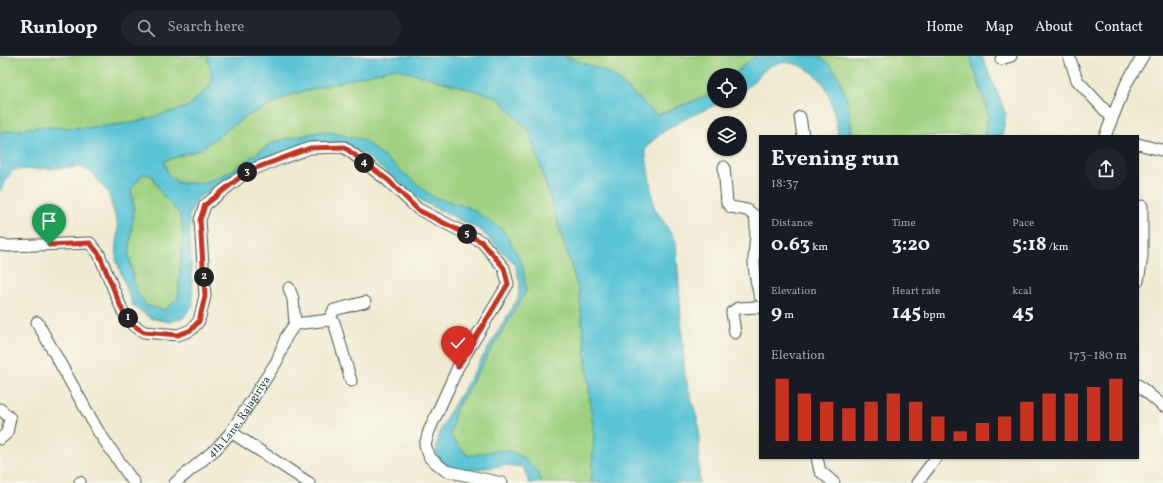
<!DOCTYPE html>
<meta charset="utf-8">
<style>
:root{--surface:#171b24;--page:#20242c;--text:#f1f3f6;--muted:#9ea1a6;--line:#363941;--accent:#c8321e}
body{margin:0;font-family:Vollkorn,serif;background:var(--page);color:var(--text);height:100vh;display:flex;flex-direction:column;font-size:15px;white-space:nowrap}
*{box-sizing:border-box;margin:0}
p{font-size:13px;color:var(--muted)}
.icon{flex:none;width:22px;height:22px;fill:none;stroke:currentColor;stroke-width:2;stroke-linecap:round;stroke-linejoin:round}
.map{position:relative;flex:1;overflow:hidden}
.panel{position:absolute;left:759px;top:79px;width:380px;height:324px;display:flex;flex-direction:column;background:var(--surface);border-radius:0px;box-shadow:0 1px 3px #0004}
.panel>*{flex:none}
.tools{position:absolute;left:707px;top:12px;display:grid;gap:8px}
.tools a{display:grid;place-items:center;width:40px;height:40px;border-radius:50%;background:var(--surface);box-shadow:0 1px 3px #0004;font-size:20px}
.pin{position:absolute;display:grid;place-items:center;width:34px;height:34px;color:#fff;margin:-41px -17px;border-radius:50% 50% 50% 0;rotate:-45deg;box-shadow:0 0 4px #0007}
.pin .icon{rotate:45deg}
.km{position:absolute;width:20px;height:20px;margin:-10px;border-radius:50%;background:#222;color:#fff;font-size:11px;line-height:20px;text-align:center}
.round{display:grid;place-items:center;flex:none;width:42px;height:42px;border-radius:21px;background:var(--page)}
.overview{display:flex;align-items:center;justify-content:space-between;height:68px;padding:0 12px}
h1{font-size:22px;font-weight:700;line-height:30px}
.figures{display:grid;grid-template-columns:repeat(3,1fr);gap:6px;height:68px;padding:4px 12px}
.figures div{display:grid;align-content:center}
.figures b{font-size:20px;font-weight:700}
.figures small{font-size:11px;font-weight:400}
.figures p{font-size:11px}
.chart{height:112px;padding:8px 12px}
.chart p{display:flex;justify-content:space-between}
.chart svg{width:100%;height:72px;margin-top:4px;stroke:var(--accent);stroke-width:6}
header{display:flex;align-items:center;gap:24px;box-sizing:border-box;height:56px;padding:0 20px;background:var(--surface);border-bottom:1px solid var(--line)}
header strong{font-size:19px}
nav{display:flex;gap:22px;margin-inline-start:auto;font-size:14px}
.search{width:280px;height:36px;background:var(--page);display:flex;align-items:center;gap:10px;box-sizing:border-box;padding:0 14px;border-radius:22px;color:var(--muted);font-size:15px}
.map>svg:first-child{display:block}
.green{fill:#9fd181;stroke:#5f875a}
.water{fill:#5ac4d6;stroke:#3c8085;fill-rule:evenodd}
.lines{fill:none;stroke-linecap:round;stroke-linejoin:round}
.stream{stroke:#5ac4d6;stroke-width:2.5}
.minor-casing{stroke:#3e574c;stroke-width:13}
.minor{stroke:#fff;stroke-width:11}
.route-casing{stroke:#fff;stroke-width:8}
.route{stroke:#c8321e;stroke-width:5}
.labels{text-anchor:middle;stroke-width:3.5;stroke-linejoin:round;paint-order:stroke}
.street-label{font-size:11px;fill:#1f3d34;stroke:#fbf7ec}
</style>
<header>
<strong>Runloop</strong>
<div class="search"><svg class="icon" aria-label="search" viewBox="0 0 24 24"><circle cx="10" cy="10" r="6"/><path d="M15 15l6 6"/></svg>Search here</div>
<nav><a>Home</a><a>Map</a><a>About</a><a>Contact</a></nav>
</header>
<div class="map">
<svg width="1163" height="427" viewBox="0 0 1163 427">
<rect width="100%" height="100%" fill="#fbf7ec"/>
<filter id="ink" filterUnits="userSpaceOnUse"><feTurbulence type="fractalNoise" baseFrequency=".025" numOctaves="2"/><feDisplacementMap in="SourceGraphic" scale="8" xChannelSelector="R" yChannelSelector="G"/><feConvolveMatrix kernelMatrix="1 2 1 2 8 2 1 2 1" color-interpolation-filters="sRGB"/></filter>
<filter id="wash" filterUnits="userSpaceOnUse"><feTurbulence type="fractalNoise" baseFrequency=".012" numOctaves="4" result="noise"/><feDisplacementMap in="SourceGraphic" scale="16" xChannelSelector="R" yChannelSelector="G"/><feGaussianBlur stdDeviation="0.9" result="paint"/><feColorMatrix in="noise" values="0 0 0 0 0 0 0 0 0 0 0 0 0 0 0 0 0 1.4 0 .05"/><feComposite in="paint" operator="in"/></filter>
<g filter="url(#wash)">
<rect width="100%" height="100%" fill="#f0ead1"/>
<g class="green">
<polygon points="0,0 207,0 212,21 210,30 187,51 133,67 84,72 37,71 0,76"/>
<polygon points="563,0 757,0 747,6 733,19 714,19 714,37 657,59 616,22 603,14"/>
<polygon points="816,0 970,0 989,60 984,80 852,80 851,69 829,9"/>
<polygon points="395,12 497,41 530,77 579,236 594,381 591,427 541,427 539,417 508,394 468,400 450,380 456,353 526,235 522,207 470,152 433,141 363,84 324,75 273,86 230,116 204,127 178,127 168,118 164,105 201,93 243,62 293,38"/>
<polygon points="142,117 152,120 161,137 180,158 183,177 178,243 164,254 147,250 136,235 129,199 134,152 131,133"/>
</g>
<g class="water">
<path d="M207,0H563L603,14L616,22L657,59L714,37V45H724C699,57 660,71 645,94L654,151L676,185L685,320L699,370V427H591L594,381L579,236L530,77L497,41L395,12L293,38L243,62L201,93L164,105L168,118L178,127H204L230,116L273,86L324,75L363,84L433,141L470,152L503,174L522,207L526,235L456,353L450,380L468,400C491,396 511,388 528,406C535,413 539,417 541,427H529L523,411L506,409L457,416L441,406L436,398L438,380L448,359L518,242L520,227L515,208L480,174L422,145L361,96L336,87L299,90L264,103L219,127L197,143L189,160L193,249L183,262L169,266L150,262L133,250L116,204L118,170L108,136L91,116L80,111L12,114L0,134V76L37,71L84,72L133,67L187,51L210,30L212,21ZM143,118L152,120L161,137L180,158L183,177L178,243L164,254L147,250L136,235L129,199L134,152L131,133Z"/>
<path d="M757,0C770,0 806,0 816,0C843,8 851,56 852,80H838C838,72 830,39 826,32C815,13 791,0 770,10C759,17 751,30 740,37V19H733L747,6Z"/>
<polygon points="970,0 982,0 1006,58 1002,80 984,80 989,60"/>
</g>
<g class="lines">
<polyline class="stream" points="0,134 12,114"/>
</g>
</g>
<g filter="url(#ink)">
<g class="lines">
<g class="minor-casing">
<g id="minor">
<polyline points="1069,0 1077,24 1112,62"/>
<polyline points="1001,3 1011,0"/>
<polyline points="800,61 803,80"/>
<polyline points="1105,80 1126,28 1143,0"/>
<polyline points="1138,88 1161,94"/>
<path d="M724,111L727,147L731,151L747,154L755,160C758,178 754,189 754,206C754,218 757,228 760,240"/>
<polyline points="0,189 8,190 90,187 99,198 123,256 133,269 144,276 178,279 191,274 199,265 205,240 200,164 205,149 248,115 310,92 344,91 387,124 418,153 482,186 504,212 508,228 458,311 429,375 425,389 430,402 446,415 502,427"/>
<polyline points="1138,225 1142,201 1142,150"/>
<polyline points="289,232 293,243 295,268"/>
<polyline points="329,264 334,254 365,246"/>
<polyline points="37,266 98,375 134,427"/>
<polyline points="735,277 732,256 738,252 760,251"/>
<polyline points="1138,329 1163,350"/>
<polyline points="0,353 10,362 7,377 0,383"/>
<polyline points="231,376 309,427"/>
<polyline points="817,402 820,415 834,427"/>
<polyline points="80,426 80,427"/>
<path id="s1" d="M175,427L217,392L231,376L277,305L286,281L295,268L329,264L334,266L351,325"/>
<polyline points="917,427 936,402"/>
</g>
</g>
<use href="#minor" class="minor"/>
</g>
</g>
<g class="lines" filter="url(#ink)">
<g class="route-casing">
<polyline id="route" points="49,189 90,187 99,198 123,256 133,269 144,276 178,279 191,274 199,265 205,240 200,164 205,149 248,115 310,92 344,91 388,124 418,154 482,186 504,212 508,228 458,311"/>
</g>
<use href="#route" class="route"/>
</g>
<g class="labels">
<g class="street-label">
<text dy="4" stroke="none"><textPath href="#s1" startOffset="93">4th Lane, Rajagiriya</textPath></text>
</g>
</g>
</svg>
<div class="tools">
<a><svg class="icon" aria-label="locate" viewBox="0 0 24 24"><circle cx="12" cy="12" r="6"/><path d="M12 2v4M12 18v4M2 12h4M18 12h4"/></svg></a>
<a><svg class="icon" aria-label="layers" viewBox="0 0 24 24"><path d="M12 4l9 5-9 5-9-5zM3 14l9 5 9-5"/></svg></a>
</div>
<div class="pin" style="left:49px;top:189px;background:#1e9e55"><svg class="icon" aria-label="arrive" viewBox="0 0 24 24"><path d="M6 21V4h12l-3 4 3 4H6"/></svg></div>
<div class="pin" style="left:458px;top:311px;background:#d93025"><svg class="icon" aria-label="check" viewBox="0 0 24 24"><path d="M5 12l5 5 9-10"/></svg></div>
<b class="km" style="left:128px;top:262px">1</b>
<b class="km" style="left:204px;top:221px">2</b>
<b class="km" style="left:247px;top:116px">3</b>
<b class="km" style="left:364px;top:107px">4</b>
<b class="km" style="left:467px;top:178px">5</b>
<section class="panel">
<div class="overview"><div><h1>Evening run</h1><p>18:37</p></div><a class="round"><svg class="icon" aria-label="share" viewBox="0 0 24 24"><path d="M12 15V3M7 8l5-5 5 5M5 13v7h14v-7"/></svg></a></div>
<div class="figures">
<div><p>Distance</p><b>0.63<small> km</small></b></div>
<div><p>Time</p><b>3:20</b></div>
<div><p>Pace</p><b>5:18<small> /km</small></b></div>
</div>
<div class="figures">
<div><p>Elevation</p><b>9<small> m</small></b></div>
<div><p>Heart rate</p><b>145<small> bpm</small></b></div>
<div><p>kcal</p><b>45</b></div>
</div>
<div class="chart"><p><span>Elevation</span>173–180 m</p>
<svg viewBox="0 0 160 44" preserveAspectRatio="none"><path d="M5 44V6M15 44V15M25 44V20M35 44V24M45 44V20M55 44V15M65 44V20M75 44V29M85 44V38M95 44V33M105 44V29M115 44V20M125 44V15M135 44V15M145 44V11M155 44V6"/></svg>
</div>
</section>
</div>
